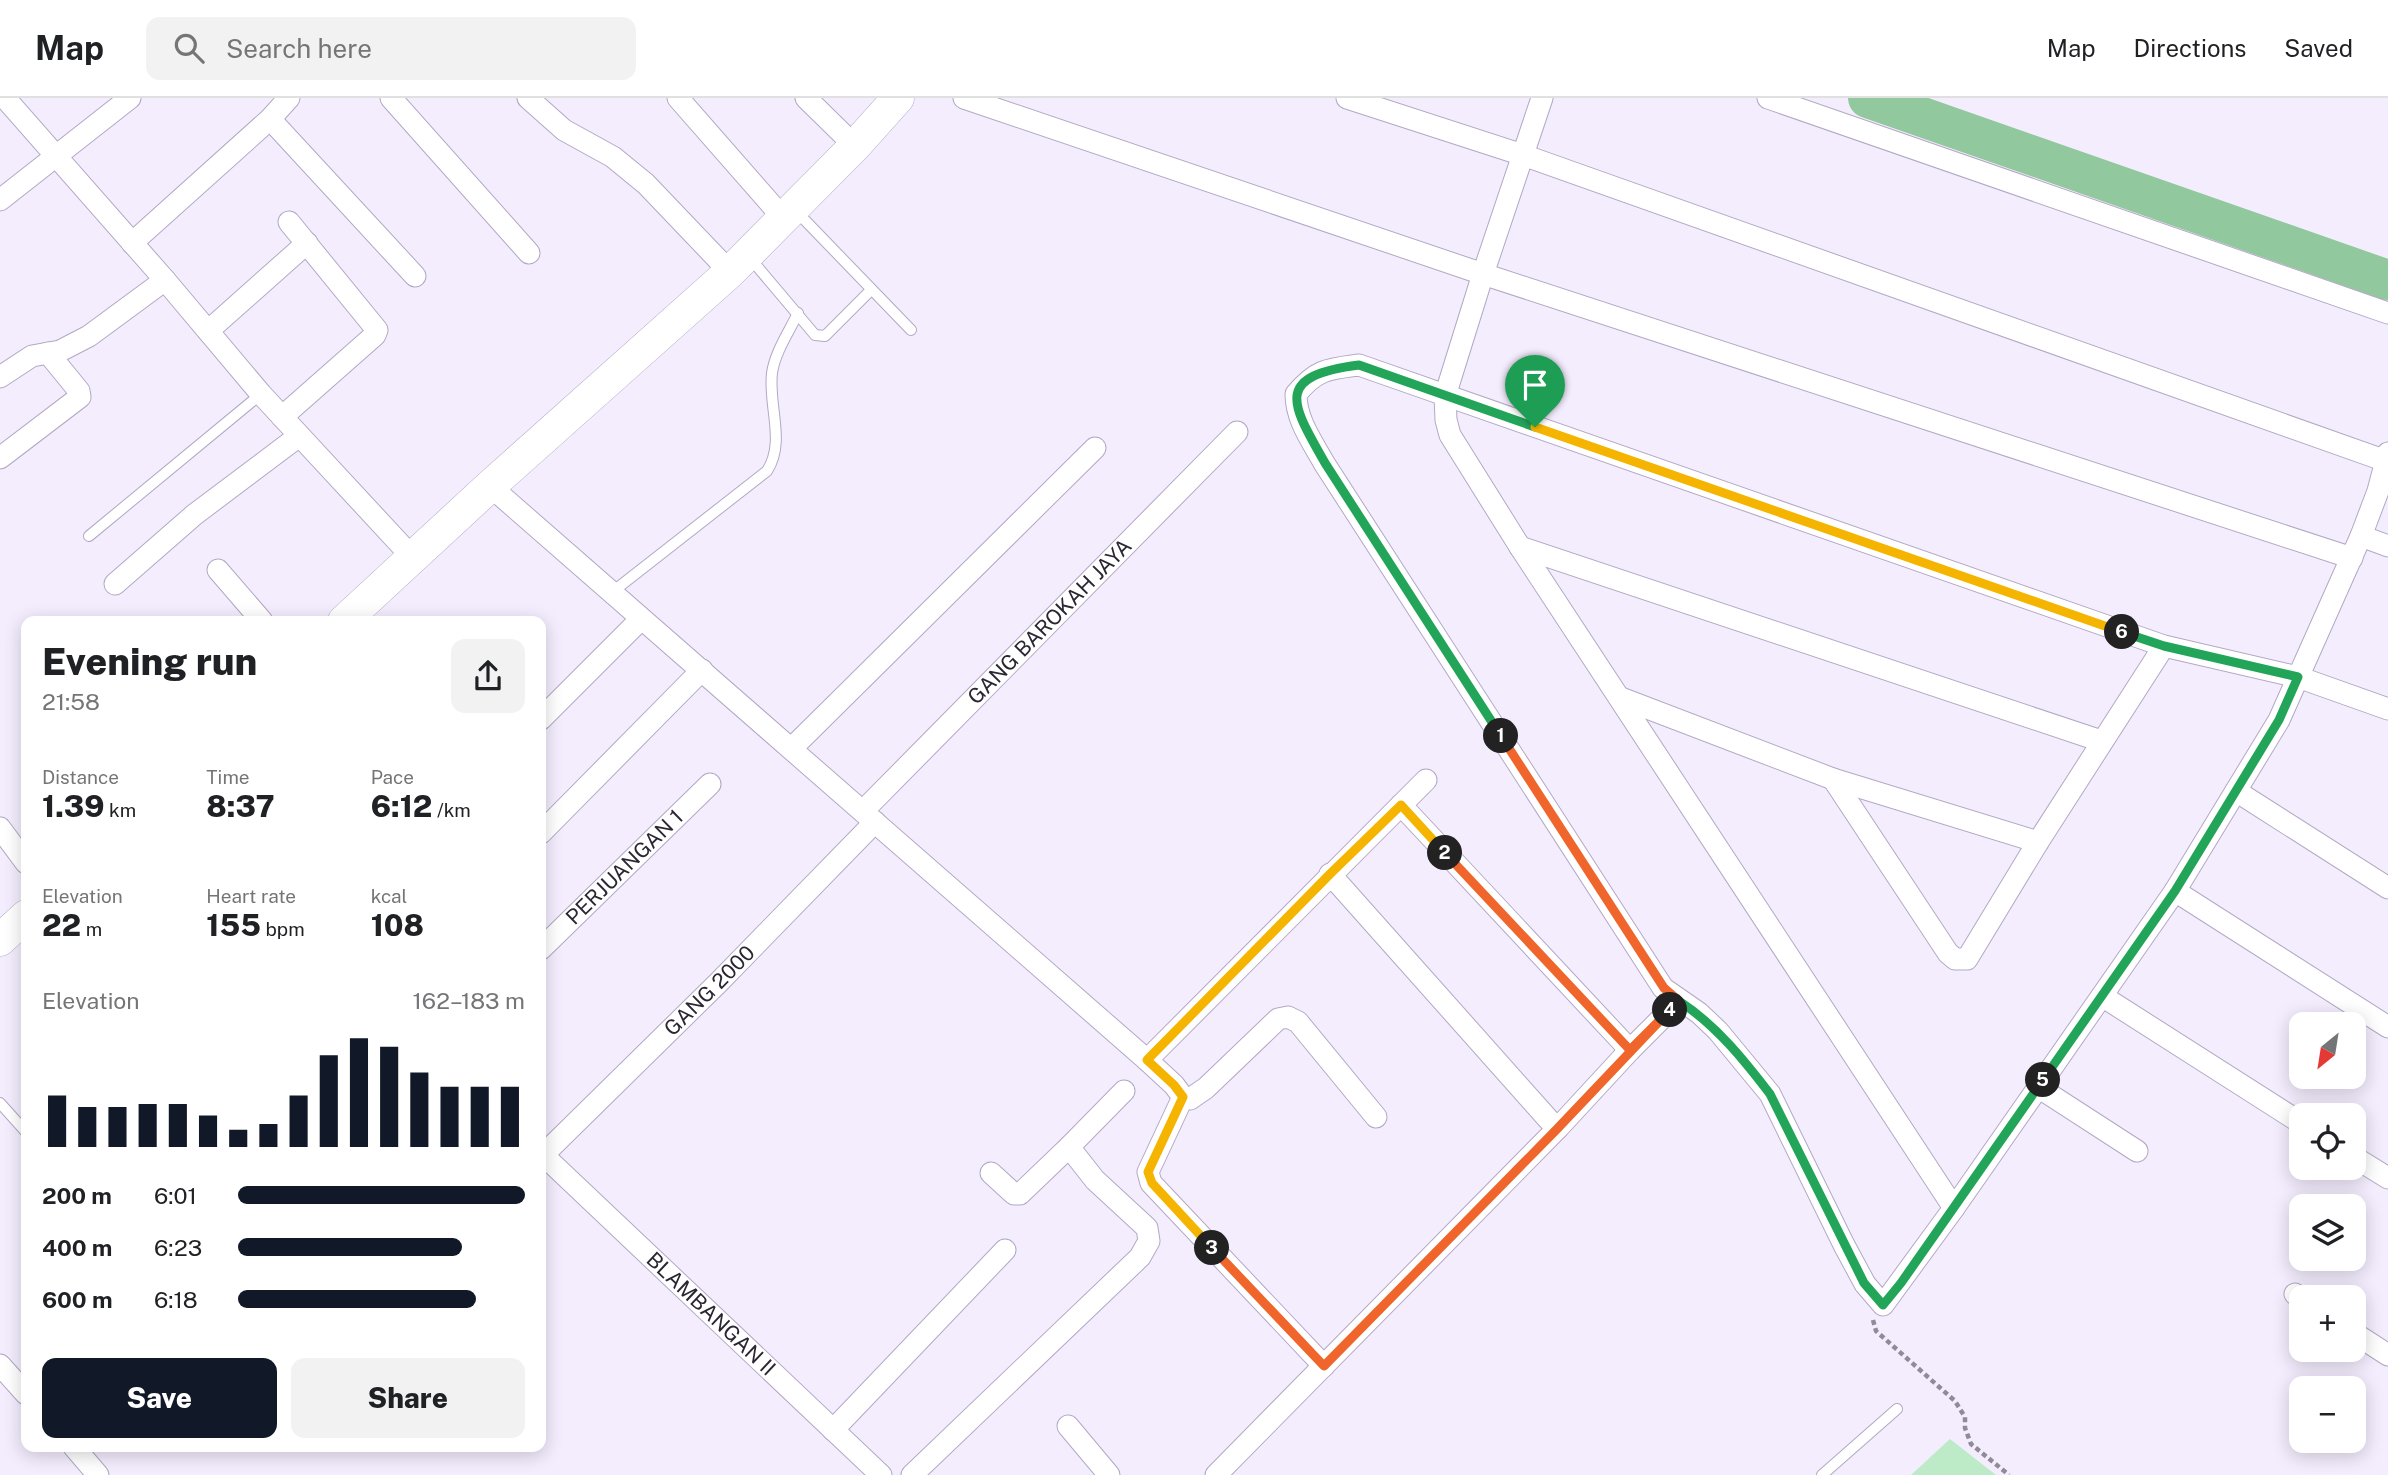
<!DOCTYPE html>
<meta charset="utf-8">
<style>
:root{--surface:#fff;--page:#f2f2f2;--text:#202124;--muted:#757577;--line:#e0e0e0;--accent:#111827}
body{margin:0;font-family:"Public Sans",sans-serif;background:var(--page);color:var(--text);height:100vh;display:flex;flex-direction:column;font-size:26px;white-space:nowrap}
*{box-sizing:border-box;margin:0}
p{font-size:23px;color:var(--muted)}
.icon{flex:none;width:38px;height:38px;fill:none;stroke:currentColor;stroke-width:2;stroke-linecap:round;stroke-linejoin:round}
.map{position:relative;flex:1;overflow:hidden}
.details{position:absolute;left:21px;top:518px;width:525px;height:836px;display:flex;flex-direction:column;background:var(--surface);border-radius:14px;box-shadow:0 4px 18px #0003}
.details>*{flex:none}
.needle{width:46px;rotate:210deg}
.buttons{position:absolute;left:2289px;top:914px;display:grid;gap:14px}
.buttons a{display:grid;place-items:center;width:77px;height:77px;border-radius:14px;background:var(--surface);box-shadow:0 4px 18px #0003;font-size:35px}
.pin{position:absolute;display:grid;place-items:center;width:60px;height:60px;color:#fff;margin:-72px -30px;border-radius:50% 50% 50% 0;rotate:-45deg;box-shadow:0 0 7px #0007}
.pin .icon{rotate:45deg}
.km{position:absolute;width:35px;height:35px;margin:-18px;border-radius:50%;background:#222;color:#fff;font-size:19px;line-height:35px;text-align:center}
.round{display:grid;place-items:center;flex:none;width:74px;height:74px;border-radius:14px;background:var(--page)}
.head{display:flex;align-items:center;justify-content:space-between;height:119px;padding:0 21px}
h1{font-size:38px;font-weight:800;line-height:52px}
.figures{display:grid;grid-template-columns:repeat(3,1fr);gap:10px;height:119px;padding:7px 21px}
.figures div{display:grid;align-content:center}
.figures b{font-size:30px;font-weight:800}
.figures small{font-size:19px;font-weight:400}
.figures p{font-size:19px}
.chart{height:196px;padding:14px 21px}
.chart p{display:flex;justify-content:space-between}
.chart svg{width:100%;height:126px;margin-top:7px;stroke:var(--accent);stroke-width:6}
.primary-button{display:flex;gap:14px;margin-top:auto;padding:14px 21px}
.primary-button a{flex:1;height:80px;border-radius:14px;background:var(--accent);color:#fff;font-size:28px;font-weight:800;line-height:80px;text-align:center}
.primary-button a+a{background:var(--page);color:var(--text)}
ul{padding:0 21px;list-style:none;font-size:23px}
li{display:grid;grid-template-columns:112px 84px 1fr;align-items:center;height:52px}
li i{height:18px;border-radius:9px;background:var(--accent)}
header{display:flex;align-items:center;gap:42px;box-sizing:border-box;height:98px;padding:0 35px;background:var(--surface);border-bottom:2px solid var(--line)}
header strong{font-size:33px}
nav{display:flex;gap:38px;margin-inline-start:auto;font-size:24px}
.search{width:490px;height:63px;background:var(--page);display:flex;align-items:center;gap:18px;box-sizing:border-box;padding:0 24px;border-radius:14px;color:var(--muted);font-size:26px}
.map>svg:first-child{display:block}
.green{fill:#beebc7}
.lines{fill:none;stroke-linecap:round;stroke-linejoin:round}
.river{stroke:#92c89e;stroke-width:40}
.lane-casing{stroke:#b3a8c3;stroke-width:12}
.street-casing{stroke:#b3a8c3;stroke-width:23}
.secondary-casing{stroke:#b3a8c3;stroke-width:33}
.path{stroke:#918b99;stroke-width:4.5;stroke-dasharray:5 3.5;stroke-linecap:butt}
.lane{stroke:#fff;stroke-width:10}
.street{stroke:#fff;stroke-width:21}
.secondary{stroke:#fff;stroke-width:32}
.split-1-casing{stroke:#fff;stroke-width:14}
.split-2-casing{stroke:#fff;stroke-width:14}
.split-3-casing{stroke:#fff;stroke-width:14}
.split-4-casing{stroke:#fff;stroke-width:14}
.split-5-casing{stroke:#fff;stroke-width:14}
.split-6-casing{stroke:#fff;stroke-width:14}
.split-7-casing{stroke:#fff;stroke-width:14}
.split-1{stroke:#22a559;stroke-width:9}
.split-2{stroke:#f0652b;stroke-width:9}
.split-3{stroke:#f5b400;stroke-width:9}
.split-4{stroke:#f0652b;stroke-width:9}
.split-5{stroke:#22a559;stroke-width:9}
.split-6{stroke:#22a559;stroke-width:9}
.split-7{stroke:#f5b400;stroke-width:9}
.labels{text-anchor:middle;stroke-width:6;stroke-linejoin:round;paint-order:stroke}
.street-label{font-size:21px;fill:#2b2732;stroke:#fefefe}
</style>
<header>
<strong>Map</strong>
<div class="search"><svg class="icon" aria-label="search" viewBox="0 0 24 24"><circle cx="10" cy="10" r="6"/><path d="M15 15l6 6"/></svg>Search here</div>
<nav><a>Map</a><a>Directions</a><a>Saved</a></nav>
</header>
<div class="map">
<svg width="2388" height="1377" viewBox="0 0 2388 1377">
<rect width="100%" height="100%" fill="#f4edfe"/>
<polygon class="green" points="1950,1341 1996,1377 1911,1377"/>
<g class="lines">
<polyline class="river" points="1868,0 2388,182"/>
<g class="lane-casing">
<g id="lane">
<polyline points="796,113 911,232"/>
<polyline points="750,160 815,237 825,238 871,192"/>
<polyline points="89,438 261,296"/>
<path d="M611,495L767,373C786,344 768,308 772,275C775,254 789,234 798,215"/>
<polyline points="0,1005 26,1034"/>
<polyline points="1822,1377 1897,1311"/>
</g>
</g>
<g class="street-casing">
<g id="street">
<polyline points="5,0 165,182 261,296 413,460"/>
<polyline points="391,0 529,155"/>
<polyline points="528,0 564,32 613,59 646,86 730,174"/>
<polyline points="678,0 784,121"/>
<polyline points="806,0 855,48"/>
<polyline points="964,0 1483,176 2352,460"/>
<polyline points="1347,0 1523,57 2386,363"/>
<polyline points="1542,0 1483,176 1445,298 1446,322 1450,337 1520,449 1954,1110"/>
<polyline points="1768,0 2388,215"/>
<polyline points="270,21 415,178"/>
<polyline points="0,102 130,0"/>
<polyline points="132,145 270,21 289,0"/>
<polyline points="208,233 307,145"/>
<polyline points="0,279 32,258 60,253 89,238 165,182"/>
<polyline points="282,319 375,237 377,232 289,124"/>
<path d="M2388,355L2378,393L2361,438L2279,622L2175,793L1954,1110L1883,1207L1865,1186L1844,1147L1770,996L1718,933L1699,915L1663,890L1324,365C1312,343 1296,322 1296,296C1317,271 1328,271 1359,267L2164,548L2298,579L2388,611"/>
<polyline points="0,360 80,299 79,293 48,255"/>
<polyline points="490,388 1147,962 1174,987 1183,999"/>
<polyline points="2361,438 2388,448"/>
<polyline points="1520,449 2101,643"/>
<polyline points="218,472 262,523"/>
<polyline points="115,486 194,417 299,338"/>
<polyline points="1621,600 1833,681 2038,744"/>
<polyline points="541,621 641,521"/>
<polyline points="792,650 1095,350"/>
<polyline points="1833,681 1948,855 1955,861 1967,861 2038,744 2164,548"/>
<polyline points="2236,693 2388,790"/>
<polyline points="1401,707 1630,952"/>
<path id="s1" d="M863,713L1237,334"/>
<polyline points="0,730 26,765"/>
<polyline points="541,735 702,572"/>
<polyline points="1330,776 1557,1031"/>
<polyline points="2175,793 2388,929"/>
<path id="s2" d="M541,851L710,686"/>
<polyline points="2102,898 2301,1025"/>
<polyline points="1147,962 1426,682"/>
<polyline points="2038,989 2137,1053"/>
<polyline points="1183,999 1148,1074 1151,1085 1324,1268"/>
<polyline points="1183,999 1190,1001 1206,990 1278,921 1288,919 1298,924 1376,1019"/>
<path id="s3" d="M541,1055L881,1377"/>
<path id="s4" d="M543,1057L719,884L875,724"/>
<polyline points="2354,1059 2388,1080"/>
<polyline points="991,1075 1014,1096 1020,1096 1069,1049"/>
<polyline points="2295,1196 2301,1200"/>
<polyline points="2354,1235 2388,1257"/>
<polyline points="0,1267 26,1296"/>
<polyline points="1068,1328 1109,1377"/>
<polyline points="833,1332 1005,1152"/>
<polyline points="74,1349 98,1377"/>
<polyline points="912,1377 1140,1159 1149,1143 1147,1130 1095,1082 1069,1049 1124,993"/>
<polyline points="1216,1377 1557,1031 1630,952 1679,903"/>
</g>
</g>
<g class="secondary-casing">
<g id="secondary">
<polyline points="344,523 490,388 730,174 855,48 898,0"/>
<polyline points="0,842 26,818"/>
</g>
</g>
<polyline class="path" points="1873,1222 1876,1233 1955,1303 1965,1319 1965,1330 1971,1346 2009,1377"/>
<use href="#lane" class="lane"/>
<use href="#street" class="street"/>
<use href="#secondary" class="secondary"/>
</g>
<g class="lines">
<g class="split-1-casing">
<path id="split-1" d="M1501,638L1325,365C1291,305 1273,278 1359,267L1535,329"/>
</g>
<g class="split-2-casing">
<polyline id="split-2" points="1445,755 1630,952 1679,903 1664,890 1501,638"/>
</g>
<g class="split-3-casing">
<polyline id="split-3" points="1212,1150 1152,1085 1148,1074 1183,999 1174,987 1147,962 1330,776 1401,707 1445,755"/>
</g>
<g class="split-4-casing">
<polyline id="split-4" points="1212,1150 1324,1268 1557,1031 1670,912"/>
</g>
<g class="split-5-casing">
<path id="split-5" d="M1670,912L1679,903C1716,927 1744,962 1770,996L1864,1185L1883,1207L1901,1185L2043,982"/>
</g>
<g class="split-6-casing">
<polyline id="split-6" points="2043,982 2175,793 2279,622 2298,579 2164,548 2122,534"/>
</g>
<g class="split-7-casing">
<polyline id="split-7" points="1535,329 2122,534"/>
</g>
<use href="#split-1" class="split-1"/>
<use href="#split-2" class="split-2"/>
<use href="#split-3" class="split-3"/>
<use href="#split-4" class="split-4"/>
<use href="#split-5" class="split-5"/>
<use href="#split-6" class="split-6"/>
<use href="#split-7" class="split-7"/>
</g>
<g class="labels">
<g class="street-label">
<text dy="7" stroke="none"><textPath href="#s1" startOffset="266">GANG BAROKAH JAYA</textPath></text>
<text dy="7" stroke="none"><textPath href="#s2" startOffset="117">PERJUANGAN 1</textPath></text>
<text dy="7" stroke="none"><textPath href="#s4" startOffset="234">GANG 2000</textPath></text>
<text dy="7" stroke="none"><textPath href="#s3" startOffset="234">BLAMBANGAN II</textPath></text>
</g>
</g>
</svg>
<div class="buttons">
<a><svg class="needle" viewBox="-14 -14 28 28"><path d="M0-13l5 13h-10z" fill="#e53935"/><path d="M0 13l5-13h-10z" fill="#757577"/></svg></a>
<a><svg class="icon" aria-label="locate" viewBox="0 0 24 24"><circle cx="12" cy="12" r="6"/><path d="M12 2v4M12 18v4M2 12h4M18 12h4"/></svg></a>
<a><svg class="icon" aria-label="layers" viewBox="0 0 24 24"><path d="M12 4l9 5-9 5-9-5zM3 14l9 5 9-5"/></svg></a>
<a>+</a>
<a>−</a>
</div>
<div class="pin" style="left:1535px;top:329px;background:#1e9e55"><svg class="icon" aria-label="arrive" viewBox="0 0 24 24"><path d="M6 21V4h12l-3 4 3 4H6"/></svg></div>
<b class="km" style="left:1501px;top:638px">1</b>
<b class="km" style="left:1445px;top:755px">2</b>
<b class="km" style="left:1212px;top:1150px">3</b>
<b class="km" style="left:1670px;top:912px">4</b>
<b class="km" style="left:2043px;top:982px">5</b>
<b class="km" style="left:2122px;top:534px">6</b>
<section class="details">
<div class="head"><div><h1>Evening run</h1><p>21:58</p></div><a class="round"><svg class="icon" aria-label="share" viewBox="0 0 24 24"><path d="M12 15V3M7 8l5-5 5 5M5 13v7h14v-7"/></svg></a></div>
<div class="figures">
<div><p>Distance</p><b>1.39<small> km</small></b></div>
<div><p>Time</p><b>8:37</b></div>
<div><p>Pace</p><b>6:12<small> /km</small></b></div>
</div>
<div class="figures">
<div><p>Elevation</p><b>22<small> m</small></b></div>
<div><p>Heart rate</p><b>155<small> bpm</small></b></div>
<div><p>kcal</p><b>108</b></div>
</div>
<div class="chart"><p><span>Elevation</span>162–183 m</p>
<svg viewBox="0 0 160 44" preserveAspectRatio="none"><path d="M5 44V26M15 44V30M25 44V30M35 44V29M45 44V29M55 44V33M65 44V38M75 44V36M85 44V26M95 44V12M105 44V6M115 44V9M125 44V18M135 44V23M145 44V23M155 44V23"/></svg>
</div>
<ul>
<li><b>200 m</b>6:01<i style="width:100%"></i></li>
<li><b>400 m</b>6:23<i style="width:78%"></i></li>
<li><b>600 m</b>6:18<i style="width:83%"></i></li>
</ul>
<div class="primary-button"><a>Save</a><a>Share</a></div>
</section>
</div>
